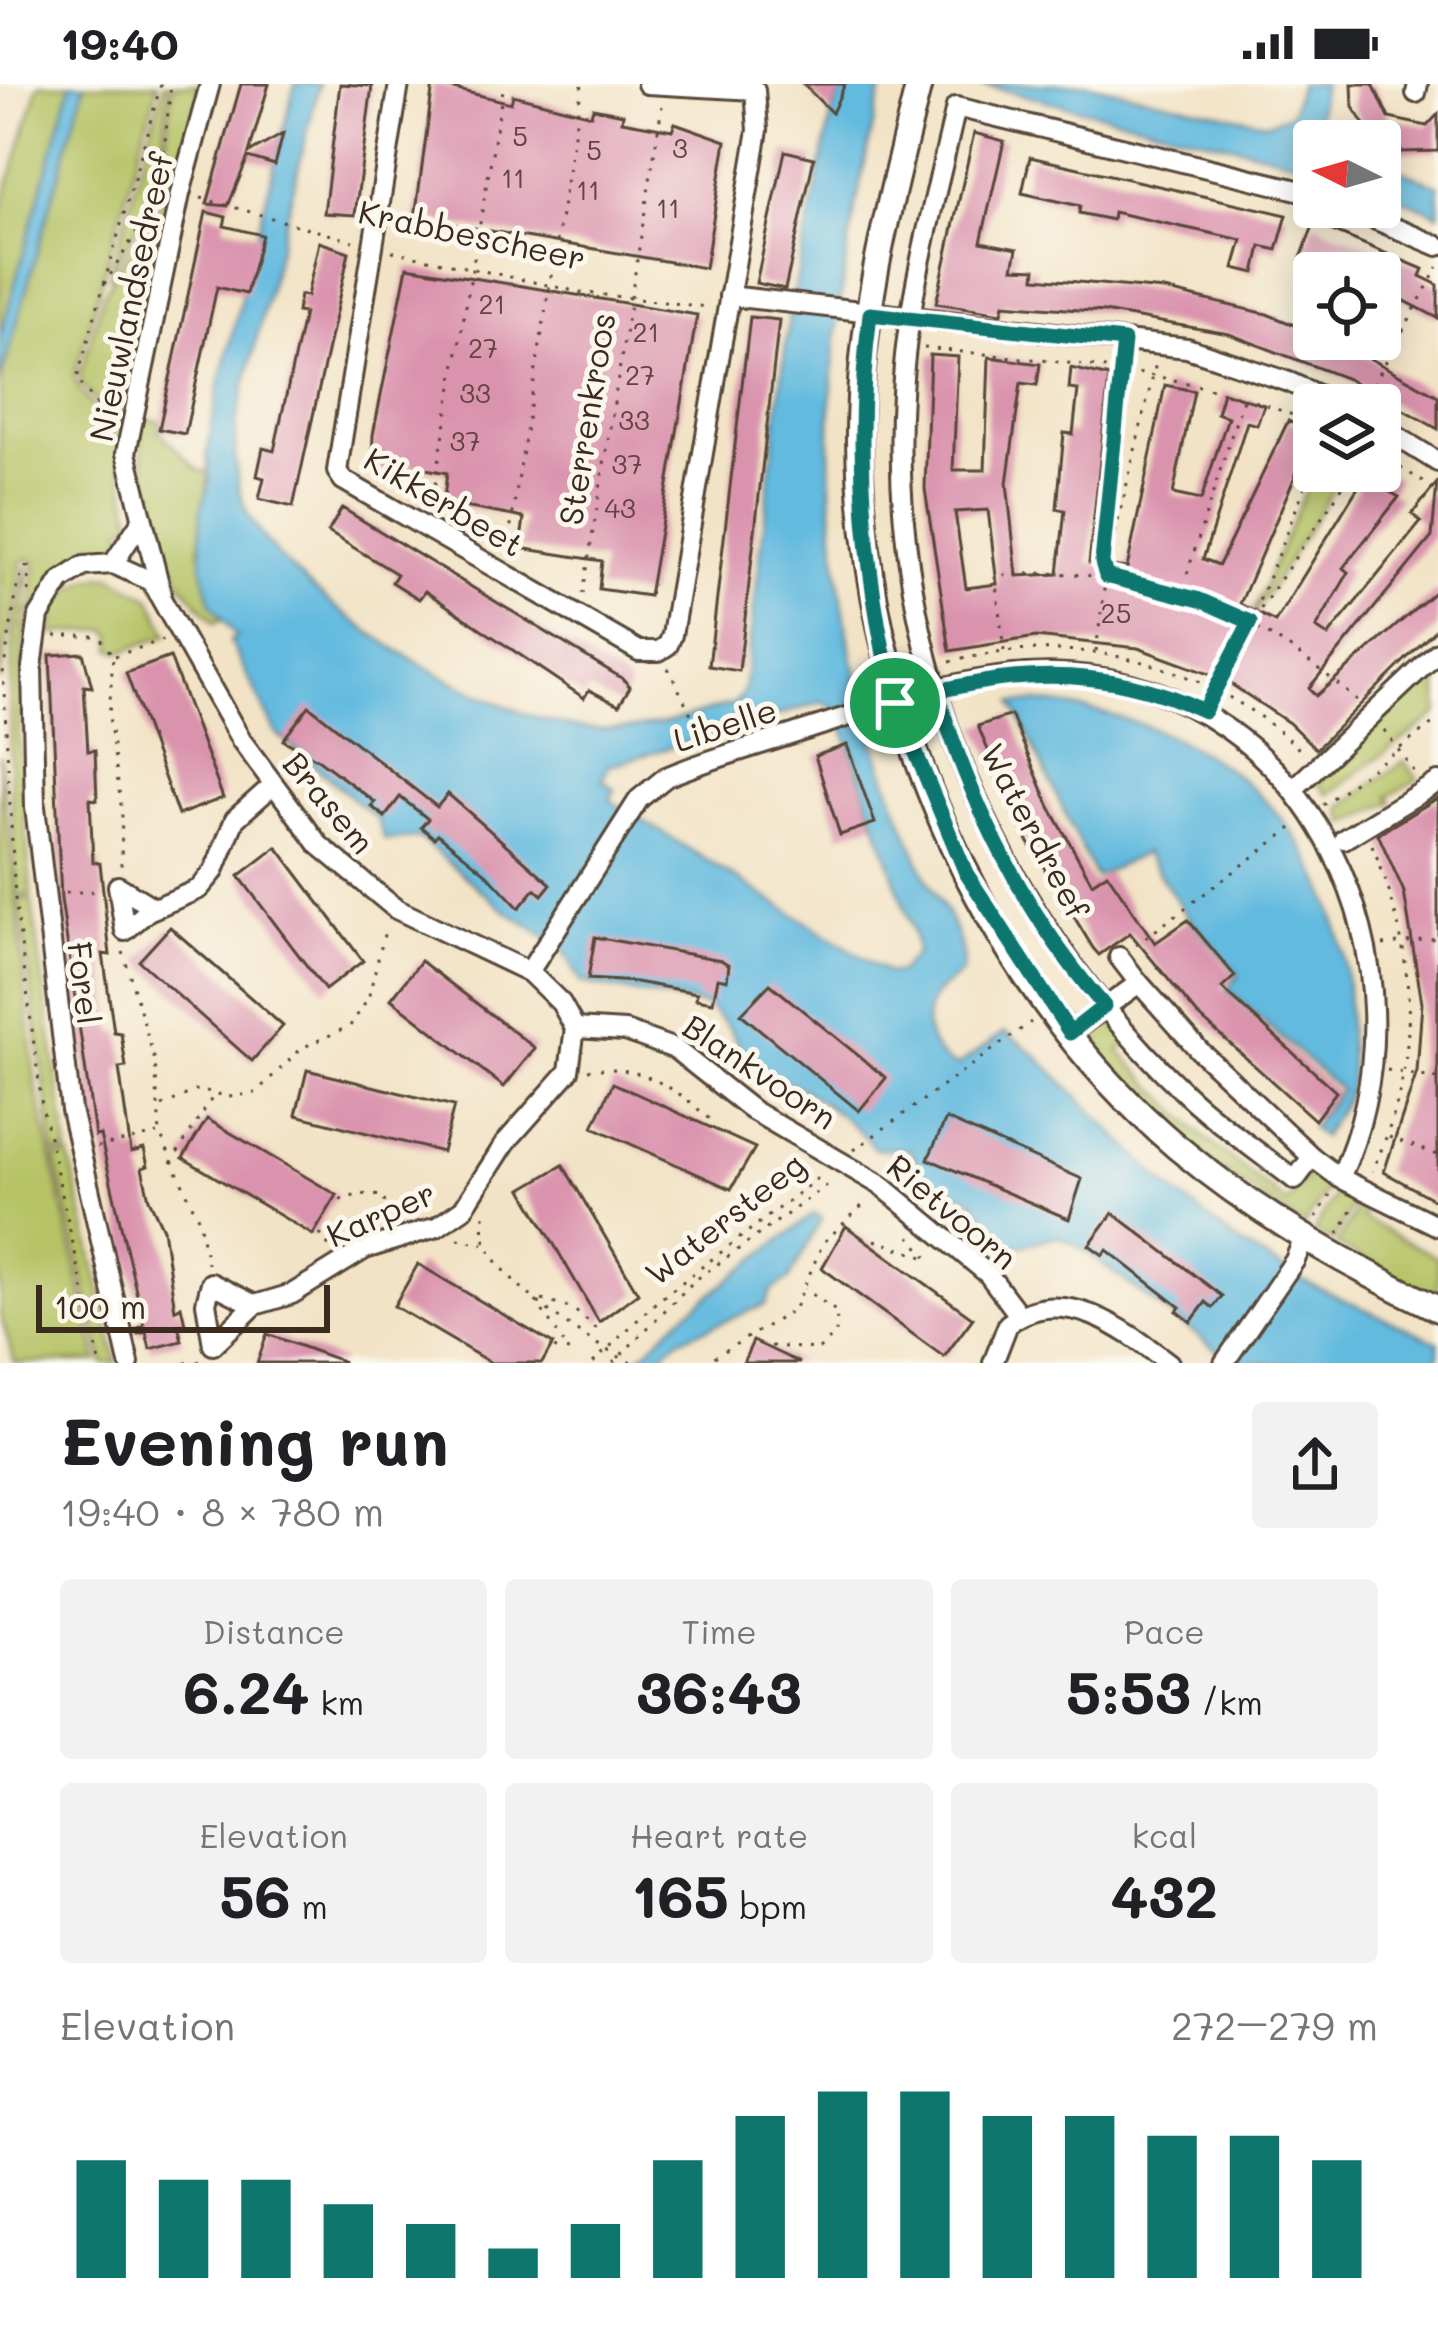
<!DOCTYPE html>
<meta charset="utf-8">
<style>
:root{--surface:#fff;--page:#f2f2f2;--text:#202124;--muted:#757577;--accent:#0f766e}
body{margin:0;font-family:Mali,sans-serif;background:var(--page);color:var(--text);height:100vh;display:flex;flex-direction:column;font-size:45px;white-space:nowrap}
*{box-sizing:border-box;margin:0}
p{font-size:39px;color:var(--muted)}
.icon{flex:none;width:66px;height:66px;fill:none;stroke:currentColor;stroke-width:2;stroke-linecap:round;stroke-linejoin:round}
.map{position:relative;height:1279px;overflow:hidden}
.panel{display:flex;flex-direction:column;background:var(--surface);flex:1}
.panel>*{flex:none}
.needle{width:78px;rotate:275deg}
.fabs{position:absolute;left:1293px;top:36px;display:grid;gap:24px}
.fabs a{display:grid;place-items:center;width:108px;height:108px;border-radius:12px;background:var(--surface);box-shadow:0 6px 30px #0003;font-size:60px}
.scale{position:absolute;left:36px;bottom:30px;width:294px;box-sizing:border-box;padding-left:12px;border:6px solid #3b2a1e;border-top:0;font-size:33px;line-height:42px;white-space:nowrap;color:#3b2a1e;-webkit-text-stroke:9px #fbf7ec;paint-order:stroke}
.pin{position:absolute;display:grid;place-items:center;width:102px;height:102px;color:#fff;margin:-51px;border:6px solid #fff;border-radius:50%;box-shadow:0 3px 12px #0007}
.round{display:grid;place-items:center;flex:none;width:126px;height:126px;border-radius:12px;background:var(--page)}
.headline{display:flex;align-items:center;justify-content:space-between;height:204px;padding:0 60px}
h1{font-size:66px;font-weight:700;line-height:90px}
.figures{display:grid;grid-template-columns:repeat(3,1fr);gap:18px;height:204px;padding:12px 60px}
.figures div{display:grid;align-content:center;border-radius:12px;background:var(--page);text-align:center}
.figures b{font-size:60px;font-weight:700}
.figures small{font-size:33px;font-weight:400}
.figures p{font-size:33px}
.chart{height:336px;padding:24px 60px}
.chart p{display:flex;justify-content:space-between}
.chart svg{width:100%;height:216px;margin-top:12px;stroke:var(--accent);stroke-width:6}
.status{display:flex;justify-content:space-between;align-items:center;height:84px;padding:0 60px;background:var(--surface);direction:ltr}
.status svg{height:33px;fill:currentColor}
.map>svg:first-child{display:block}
.green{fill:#b5c365;stroke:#787642;stroke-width:3}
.water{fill:#62badf;stroke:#4e727e;stroke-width:3;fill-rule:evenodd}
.building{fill:#da93ad;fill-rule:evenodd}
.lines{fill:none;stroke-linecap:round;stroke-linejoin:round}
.minor-casing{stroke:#564637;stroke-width:24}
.tertiary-casing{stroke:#564637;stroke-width:30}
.path{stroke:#564637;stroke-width:3;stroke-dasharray:3 9;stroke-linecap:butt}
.minor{stroke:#fff;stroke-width:18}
.tertiary{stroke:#fff;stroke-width:24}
.route-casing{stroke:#fff;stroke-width:24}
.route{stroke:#0f766e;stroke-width:15}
.labels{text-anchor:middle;stroke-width:10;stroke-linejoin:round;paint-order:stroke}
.number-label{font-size:27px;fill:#634442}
.street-label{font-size:33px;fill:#3b2a1e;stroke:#fbf7ec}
</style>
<div class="status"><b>19:40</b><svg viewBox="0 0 49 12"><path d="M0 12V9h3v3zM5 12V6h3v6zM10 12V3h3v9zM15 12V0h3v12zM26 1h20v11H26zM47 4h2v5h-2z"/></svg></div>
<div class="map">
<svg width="1438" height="1279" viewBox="0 0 1438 1279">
<rect width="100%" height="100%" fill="#fbf7ec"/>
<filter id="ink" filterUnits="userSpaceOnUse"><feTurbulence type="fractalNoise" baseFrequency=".00833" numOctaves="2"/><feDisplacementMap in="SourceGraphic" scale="24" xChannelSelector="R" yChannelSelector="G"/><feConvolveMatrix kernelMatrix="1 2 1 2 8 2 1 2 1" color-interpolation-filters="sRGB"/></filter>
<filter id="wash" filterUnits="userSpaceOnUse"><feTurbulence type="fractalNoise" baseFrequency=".004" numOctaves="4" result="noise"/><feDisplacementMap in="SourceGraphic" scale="48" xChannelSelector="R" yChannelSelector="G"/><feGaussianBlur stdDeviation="2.7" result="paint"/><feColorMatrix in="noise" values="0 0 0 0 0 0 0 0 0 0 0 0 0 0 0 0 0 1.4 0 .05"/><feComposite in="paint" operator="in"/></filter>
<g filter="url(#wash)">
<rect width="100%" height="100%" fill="#f2e3c6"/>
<g class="green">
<polygon points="39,0 71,0 0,253 0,130"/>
<path d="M85,0H158L74,293L79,306L122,357V390L133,439L122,444L125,451C82,503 55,462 29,547L35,479L28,474L22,477L0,598V298Z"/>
<polygon points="164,0 169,0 157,106 109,194"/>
<polygon points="173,0 198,0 199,15 172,104 162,97"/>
<polygon points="165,111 172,113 134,266 137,274 122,346 81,300 80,291 104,209"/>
<path d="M145,334L159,337L158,346L198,386L209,388L199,465L221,537L214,539C204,524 188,511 179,495C153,450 143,390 140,340Z"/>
<polygon points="1314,387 1344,388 1255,529 1254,526"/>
<path d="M28,481L24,545L29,554L23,555L19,654L31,810L18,812C10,714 0,572 28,481Z"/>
<path d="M111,492L151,514L168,551L120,568L112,565L113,551L107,546L51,550C53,515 76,493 111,492Z"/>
<polygon points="1438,587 1438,630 1328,711 1316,696"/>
<polygon points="0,671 36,1005 97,1277 15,1279 0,1230"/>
<polygon points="1404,677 1418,695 1389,712 1392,718 1346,740 1341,723"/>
<polygon points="31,814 68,1067 54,1070 19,816"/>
<path d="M1102,938H1110L1130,958L1119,967L1202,1052L1287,1119L1312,1087L1328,1091L1329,1101L1305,1142C1256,1111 1094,1006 1096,945Z"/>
<polygon points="69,1071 117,1279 103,1279 55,1074"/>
<polygon points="1345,1107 1356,1114 1332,1158 1314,1147 1335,1110"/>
<polygon points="1361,1117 1368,1121 1362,1134 1438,1174 1438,1215 1337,1161"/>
</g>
<g class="water">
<polygon points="71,0 85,0 0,298 0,253"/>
<path d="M295,0H319L236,339C234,368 234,403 248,430C294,518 493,638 592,645C641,649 690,633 735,619L744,607L789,232L832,29L845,0H883C828,225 805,405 867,632C880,682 900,731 920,779C933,811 968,852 962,887C955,897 947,899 939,907C915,931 927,972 957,982L1005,948L1035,970L1167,1102L1237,1158L1303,1197L1438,1258V1279H1234L1080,1163L1057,1152C974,1175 1016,1167 973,1116L925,1094L909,1065H875C851,1034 790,992 751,984L730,945L707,922L581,899L562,863L503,825L420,754L385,756L377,735L276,649L230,557L236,553L211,519L202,484L201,425L210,397L207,370L218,306ZM823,618L838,627L914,850L916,869L898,889H888L610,716L615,706L603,696L608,682Z"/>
<polygon points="978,0 1087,0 1268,39 1291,29 1299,0 1323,0 1316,41 1322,57 1314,57 1314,81"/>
<polygon points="1380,78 1438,101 1438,130 1380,105"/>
<path d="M1038,618C1220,637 1352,749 1348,940C1348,961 1353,984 1348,1005C1345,1021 1330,1037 1322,1053L1311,1044L1340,1006L1227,905L1239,891L1187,831L1145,769L1095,793L1013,619Z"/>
<polygon points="814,1130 822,1134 789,1196 772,1206 765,1221 679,1255 651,1279 634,1279 680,1234"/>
</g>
<g id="blocks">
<g class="building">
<polygon points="241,0 269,0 249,69 283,50 275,81 248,73 228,122 207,120"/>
<polygon points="340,0 372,2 355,131 324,129"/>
<polygon points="433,0 511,19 513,11 591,31 593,24 623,30 622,37 672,46 675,39 726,57 705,184 415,134"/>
<polygon points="803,0 845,0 832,29"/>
<polygon points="1352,0 1373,0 1389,34 1427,42 1438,30 1438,67 1401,68 1371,52 1353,23"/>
<polygon points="974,49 1004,57 981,158 1017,165 1013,184 1036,185 1035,194 1164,206 1267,230 1314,249 1314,255 1329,255 1360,269 1438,312 1438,345 1348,295 1229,250 1104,228 1004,220 1002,229 936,219"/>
<polygon points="785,67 814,74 785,205 756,199"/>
<polygon points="1030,73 1287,131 1277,166 1261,162 1255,189 1234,184 1242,156 1113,128 1112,136 1079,129 1080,122 1022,109"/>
<polygon points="206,128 226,133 224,142 262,151 246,210 217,203 185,350 159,345"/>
<polygon points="1314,139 1423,185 1420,192 1438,201 1438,234 1380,204 1380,189 1331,189 1332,185 1301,174"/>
<polygon points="319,158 349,168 293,423 259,415 264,394 257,392 263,364 274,367 304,229 297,228 300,211 307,212"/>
<polygon points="407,183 697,231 649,512 599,505 602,477 520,464 524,434 459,422 458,430 443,422 447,389 400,380 397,394 372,380 373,351"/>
<polygon points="750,233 779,236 739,587 709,582"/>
<path d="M930,271L958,273L953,386H985L989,273L1040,280L1037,301L1021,299L1007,399L1017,492L1058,490L1065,426L1057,425L1061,380L1064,349L1073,350L1078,306L1069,305L1071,284L1109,293L1089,479L1127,484L1165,301L1194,307L1173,410L1201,416L1228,333L1217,329L1223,308L1264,321L1257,341L1247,338L1203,475L1219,481L1288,337L1314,348L1240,520L1275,538L1368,387H1386L1398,395L1390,408L1399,413L1343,484L1349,488L1316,544L1328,552L1421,438L1412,430L1437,399L1432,453L1309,604L1316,612L1438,505V543L1316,665L1289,639L1225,596L1138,564L1036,553L950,567L925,405ZM988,426L997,500L966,504L955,428Z"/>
<polygon points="342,424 623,595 630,603 619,621 589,606 584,614 425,507 419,515 392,498 397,490 328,448"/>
<polygon points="83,569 92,603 84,602 88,667 95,666 97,716 90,715 93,778 100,779 110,871 103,870 114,948 121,949 126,983 119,984 131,1068 144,1065 148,1082 142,1084 149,1115 163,1145 175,1226 181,1222 185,1240 178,1241 182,1257 150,1265 146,1248 138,1250 136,1245 144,1241 100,1051 95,1052 61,815 50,571"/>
<polygon points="170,573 223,714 178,731 126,589"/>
<polygon points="309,622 437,723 448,710 551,800 542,811 535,805 519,824 486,789 438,750 434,754 421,743 428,735 400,713 385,733 371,722 375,718 319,676 283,656"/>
<polygon points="1011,631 1050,723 1092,799 1107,789 1155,859 1188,836 1235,892 1222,904 1336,1008 1315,1036 1197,930 1130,849 1099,871 1093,864 1025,752 982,652 978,642"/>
<polygon points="847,661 875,739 840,751 815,672"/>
<polygon points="1438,714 1438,1118 1384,1088 1417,988 1422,919 1404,808 1378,750"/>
<polygon points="277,763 363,877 325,906 239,792"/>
<polygon points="170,843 283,942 252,977 139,877"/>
<polygon points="595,853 721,876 729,881 727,896 718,894 713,918 696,915 697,909 636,898 588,895"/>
<polygon points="421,877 535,964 504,1003 391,915"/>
<polygon points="770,900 886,994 859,1027 741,930"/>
<polygon points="307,986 454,1022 442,1068 296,1031"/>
<polygon points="613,999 755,1064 731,1105 593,1043"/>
<polygon points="207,1035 337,1111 313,1151 183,1074"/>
<polygon points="946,1035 1082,1095 1069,1135 928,1075"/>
<polygon points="563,1081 638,1209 599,1238 522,1105"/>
<polygon points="1113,1129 1222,1212 1213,1224 1206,1218 1191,1238 1177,1227 1180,1223 1107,1166 1103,1171 1089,1161"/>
<polygon points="846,1142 973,1234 944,1273 822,1184"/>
<polygon points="418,1180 553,1260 542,1279 491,1279 394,1222"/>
<polygon points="267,1250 342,1277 342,1279 257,1279"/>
<polygon points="753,1257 800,1279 743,1279"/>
</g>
</g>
</g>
<g filter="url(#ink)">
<use href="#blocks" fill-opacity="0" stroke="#564637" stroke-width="3"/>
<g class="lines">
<g class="minor-casing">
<g id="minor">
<polyline points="399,0 337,387 343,396 639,567 659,567 668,561 672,551 758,46 755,6 647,0"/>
<polyline points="1416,9 1418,0"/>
<path d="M1314,110L956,23C935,117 907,212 902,309C886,574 996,831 1187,1011C1220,1042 1259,1068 1295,1096L1312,1073L1340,1094L1438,1142"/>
<polyline points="1345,123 1438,162"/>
<polyline points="729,212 1187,264 1289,298 1339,321"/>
<polyline points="1380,342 1438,378"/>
<polyline points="113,480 140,439"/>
<polyline points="161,508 126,369 180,110 210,0"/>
<polyline points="1299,700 1438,568"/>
<polyline points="1344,755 1438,698"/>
<polyline points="154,824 118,802 125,847 148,827 199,805 214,787 235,735 272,702"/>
<polyline points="1119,873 1139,899"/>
<path d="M529,888L639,715L666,693C714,673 763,660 812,644C895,618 980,584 1068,590C1312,604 1438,882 1340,1094"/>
<polyline points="575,944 625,947 675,965 752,1026 882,1102 988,1190 1019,1231"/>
<polyline points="1070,949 1139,899 1199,966 1312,1073"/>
<polyline points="255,1221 211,1199 206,1219 213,1261 255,1221 292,1210 365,1165 437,1143 463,1125 506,1058 569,987 575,944"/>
<polyline points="129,1279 71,1026 35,723 32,583 39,532 61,497 84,482 113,480 151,497 241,656 319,761 396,825 529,888 561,919 575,944"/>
<path d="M993,1279L1008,1240C1062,1198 1124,1245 1169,1279"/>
<polyline points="1224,1279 1295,1176 1304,1154"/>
</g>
</g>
<g class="tertiary-casing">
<path id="tertiary" d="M919,0C890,116 858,236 859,356C862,613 978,895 1177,1063C1256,1129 1345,1180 1438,1225"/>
</g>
<g class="path">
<polyline points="160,104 171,0"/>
<polyline points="201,114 353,157"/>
<polyline points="392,167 579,208 707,223"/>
<polyline points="104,201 162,107"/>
<path d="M924,264C1057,278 1190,285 1314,340"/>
<polyline points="1362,321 1438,183"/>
<polyline points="112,340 77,295 161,0"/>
<polyline points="1380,371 1438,407"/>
<polyline points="431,424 504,0"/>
<polyline points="507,466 582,0"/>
<polyline points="1104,481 1123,277"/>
<polyline points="1187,490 1243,315"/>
<polyline points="29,508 29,477 18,499 3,589 15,814 42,1022 100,1279"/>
<polyline points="583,510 662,22"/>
<polyline points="1254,535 1353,387"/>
<polyline points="55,552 99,552 113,572 109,632 122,728 121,785"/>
<path d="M1004,567L995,492C1131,477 1258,525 1357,617"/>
<polyline points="1096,567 1107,483 1156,279"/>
<polyline points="115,572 163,556"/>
<path d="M950,578C1075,546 1209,577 1302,668"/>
<polyline points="668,584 704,656"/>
<polyline points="1211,613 1252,535 1314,380"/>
<polyline points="1384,646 1414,687"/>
<polyline points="1323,721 1438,636"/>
<path d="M1372,761C1418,871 1423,978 1372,1087"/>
<polyline points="66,809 99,807"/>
<polyline points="1136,861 1292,744"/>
<polyline points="1383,861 1438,854"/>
<polyline points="123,868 155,977 160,1050 199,1136 207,1180"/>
<path d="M588,986C638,979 678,1004 713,1039"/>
<polyline points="1387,986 1438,995"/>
<polyline points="162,1022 199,1005 229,1013 255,1009 302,964 350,942 368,915 386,843"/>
<polyline points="1389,1053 1438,1071"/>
<polyline points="97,1063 158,1050"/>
<polyline points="854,1066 1031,938"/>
<polyline points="171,1079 214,1011"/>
<polyline points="340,1116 361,1110 383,1112 390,1137"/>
<path d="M484,1131C484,1140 482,1151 486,1159C502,1200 593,1262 632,1279"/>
<polyline points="1316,1134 1330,1111"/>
<polyline points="320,1150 329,1163"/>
<polyline points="1339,1150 1354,1122"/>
<polyline points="458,1155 483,1160"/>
<polyline points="875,1156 929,1175 908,1150"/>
<polyline points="542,1216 573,1225 597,1245 602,1237"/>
<polyline points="536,1217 569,1267 552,1264"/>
<polyline points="771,1262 819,1265 836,1250 837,1228 805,1205"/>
<polyline points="185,1279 204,1277"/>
<polyline points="593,1279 655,1219 823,1090"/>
<polyline points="613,1279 694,1197 833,1097"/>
<polyline points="704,1279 794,1226 823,1159 866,1118"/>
</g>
<use href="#minor" class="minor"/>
<use href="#tertiary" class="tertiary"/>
</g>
</g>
<g class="lines" filter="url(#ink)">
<g class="route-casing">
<path id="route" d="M895,619L936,606C971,720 1025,831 1104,922L1070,949L966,789L895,619C1002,586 1100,578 1204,627L1250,538L1200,516L1106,492L1102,478L1124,257L870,230C853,362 863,489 895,619"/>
</g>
<use href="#route" class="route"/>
</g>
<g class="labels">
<g class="number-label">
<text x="520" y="62">5</text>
<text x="680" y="74">3</text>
<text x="594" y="76">5</text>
<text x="513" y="104">11</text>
<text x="588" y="116">11</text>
<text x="668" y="134">11</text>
<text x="492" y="230">21</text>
<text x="646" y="258">21</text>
<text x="483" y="274">27</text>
<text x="640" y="301">27</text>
<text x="475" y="319">33</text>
<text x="634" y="346">33</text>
<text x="465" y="367">37</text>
<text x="627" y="390">37</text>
<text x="620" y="434">43</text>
<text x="1116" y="539">25</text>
</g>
<g class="street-label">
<text transform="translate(472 151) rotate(12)" y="12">Krabbescheer</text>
<text transform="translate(131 213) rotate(-78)" y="12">Nieuwlandsedreef</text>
<text transform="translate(587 335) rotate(-81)" y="12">Sterrenkroos</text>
<text transform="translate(444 418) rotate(31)" y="12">Kikkerbeet</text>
<text transform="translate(725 641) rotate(-18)" y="12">Libelle</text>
<text transform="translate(329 719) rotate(50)" y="12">Brasem</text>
<text transform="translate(1035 747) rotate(62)" y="12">Waterdreef</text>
<text transform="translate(84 899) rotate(83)" y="12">Forel</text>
<text transform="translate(760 988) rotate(34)" y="12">Blankvoorn</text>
<text transform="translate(952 1128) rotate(40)" y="12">Rietvoorn</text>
<text transform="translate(381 1130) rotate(-24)" y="12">Karper</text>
<text transform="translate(725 1135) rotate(-38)" y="12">Watersteeg</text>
</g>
</g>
</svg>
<div class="fabs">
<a><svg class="needle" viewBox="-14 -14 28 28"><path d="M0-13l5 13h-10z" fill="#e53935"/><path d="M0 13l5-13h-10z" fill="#757577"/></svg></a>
<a><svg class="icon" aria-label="locate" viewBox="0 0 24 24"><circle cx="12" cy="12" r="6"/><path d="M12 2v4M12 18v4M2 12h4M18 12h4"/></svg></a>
<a><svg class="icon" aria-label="layers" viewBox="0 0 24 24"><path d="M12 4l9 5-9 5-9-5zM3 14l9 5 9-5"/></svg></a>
</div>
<div class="scale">100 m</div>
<div class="pin" style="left:895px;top:619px;background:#1e9e55"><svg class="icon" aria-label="arrive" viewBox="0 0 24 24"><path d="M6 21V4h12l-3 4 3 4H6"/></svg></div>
</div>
<section class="panel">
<div class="headline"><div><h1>Evening run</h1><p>19:40 · 8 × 780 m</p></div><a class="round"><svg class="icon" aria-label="share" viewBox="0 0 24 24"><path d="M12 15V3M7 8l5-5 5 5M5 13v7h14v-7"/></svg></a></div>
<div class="figures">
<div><p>Distance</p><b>6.24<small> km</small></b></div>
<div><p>Time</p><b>36:43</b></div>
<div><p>Pace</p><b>5:53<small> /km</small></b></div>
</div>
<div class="figures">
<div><p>Elevation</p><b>56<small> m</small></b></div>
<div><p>Heart rate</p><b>165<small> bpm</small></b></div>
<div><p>kcal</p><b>432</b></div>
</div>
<div class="chart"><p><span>Elevation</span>272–279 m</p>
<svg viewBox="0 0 160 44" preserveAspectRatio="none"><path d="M5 44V20M15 44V24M25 44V24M35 44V29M45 44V33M55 44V38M65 44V33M75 44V20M85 44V11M95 44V6M105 44V6M115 44V11M125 44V11M135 44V15M145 44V15M155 44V20"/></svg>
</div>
</section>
